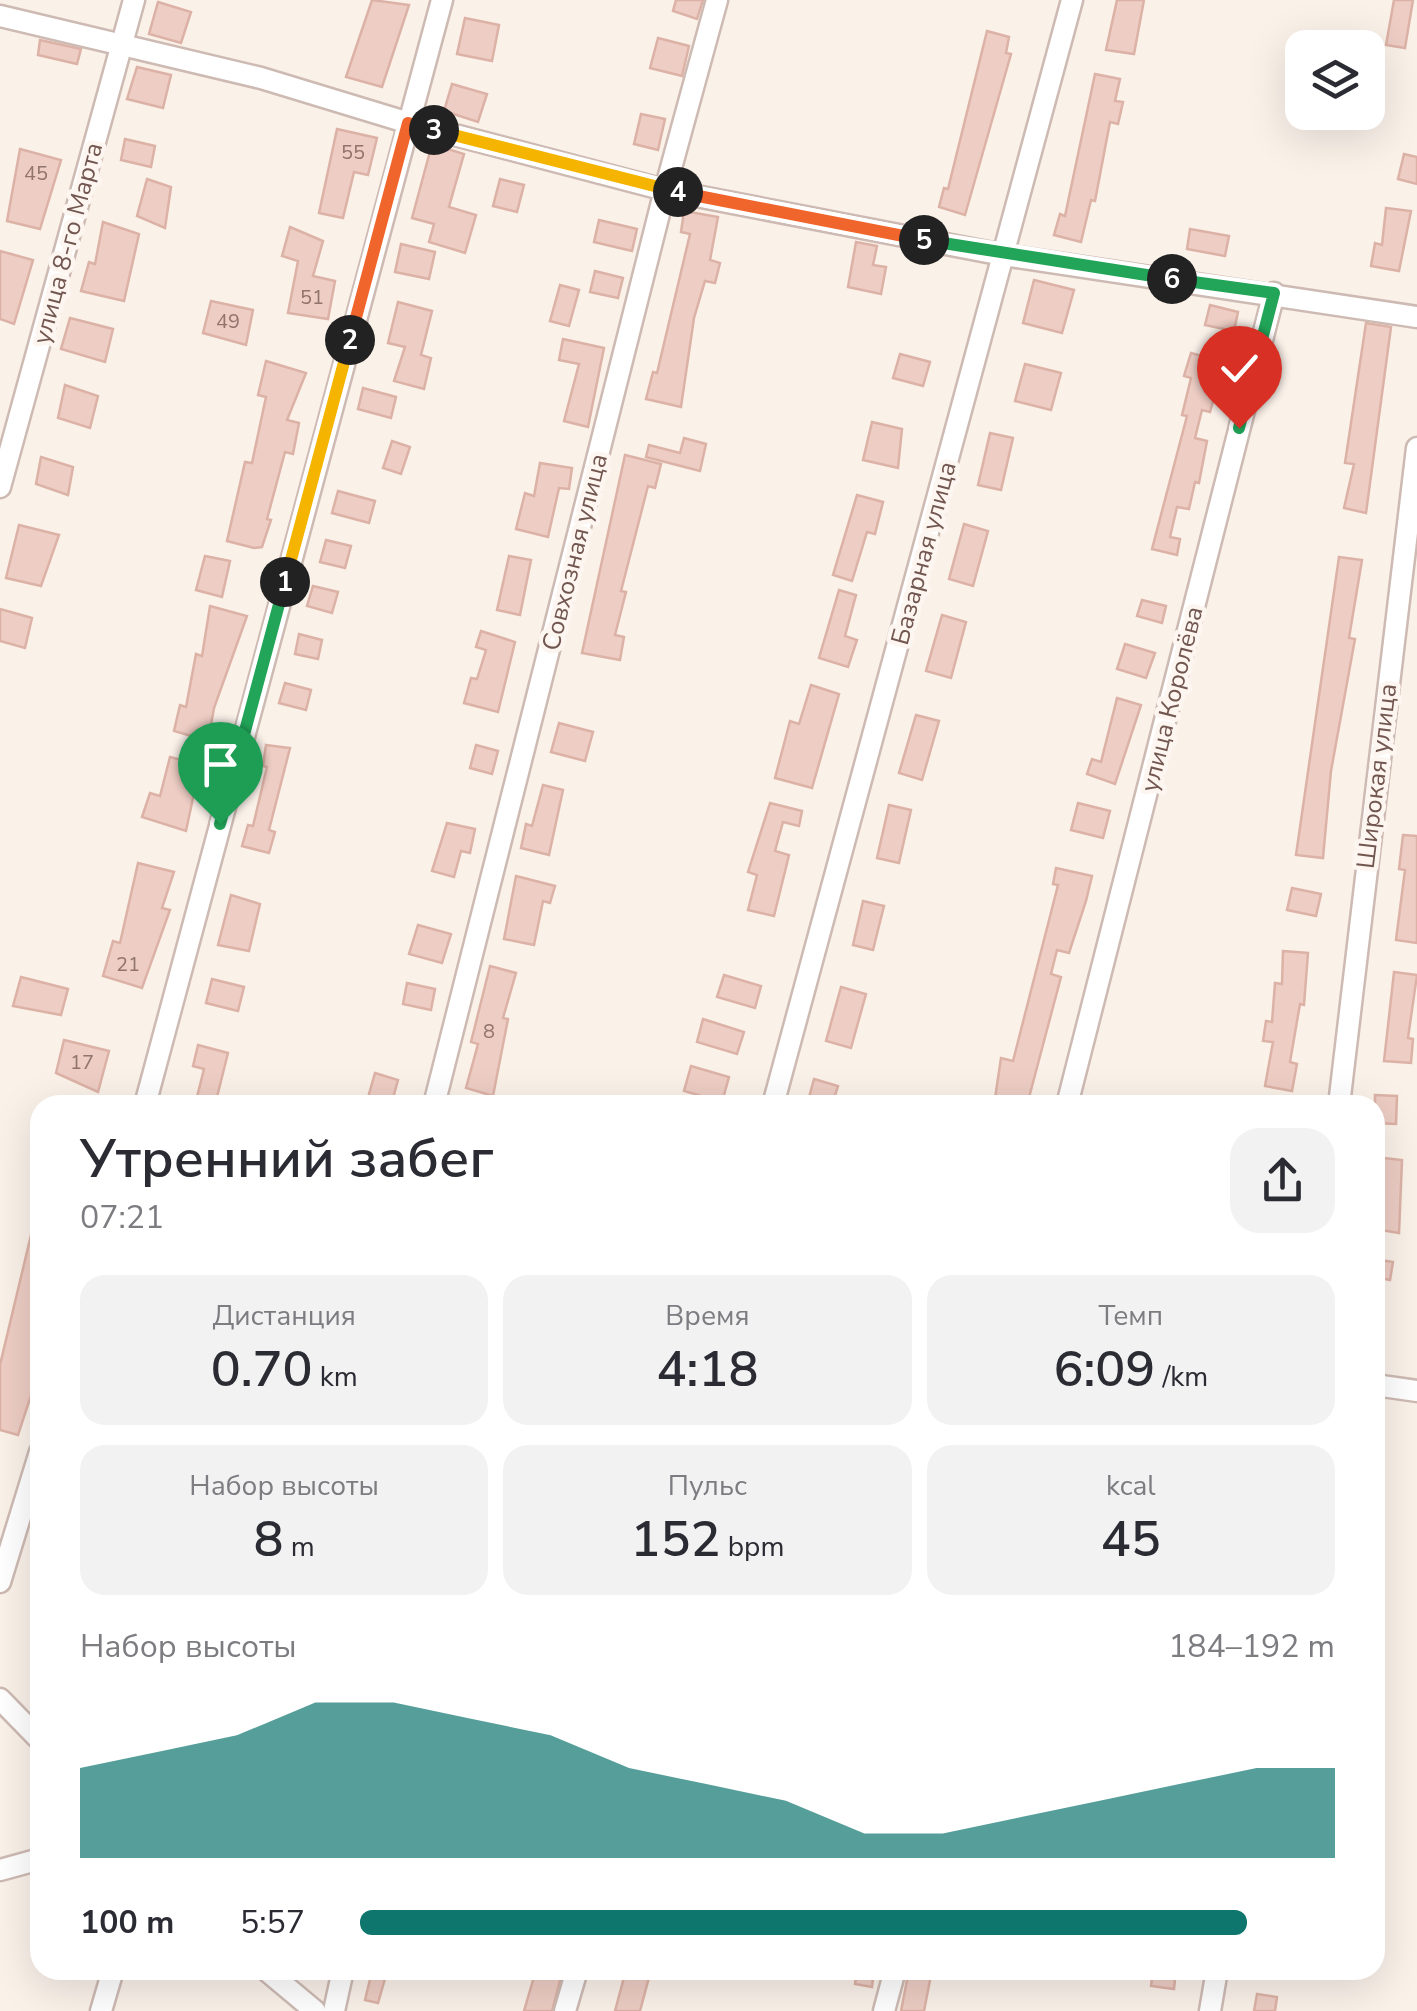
<!DOCTYPE html>
<html lang="ru">
<meta charset="utf-8">
<style>
:root{--surface:#fff;--page:#f2f2f3;--text:#2b2b33;--muted:#7c7c81;--accent:#0f766e}
body{margin:0;font-family:"Nunito Sans",sans-serif;background:var(--page);color:var(--text);height:100vh;display:flex;flex-direction:column;font-size:38px;white-space:nowrap}
*{box-sizing:border-box;margin:0}
p{font-size:32px;color:var(--muted)}
.icon{flex:none;width:55px;height:55px;fill:none;stroke:currentColor;stroke-width:2;stroke-linecap:round;stroke-linejoin:round}
.map{position:relative;flex:1;overflow:hidden}
.drawer{position:absolute;left:30px;top:1095px;width:1355px;height:885px;display:flex;flex-direction:column;background:var(--surface);border-radius:30px;box-shadow:0 10px 40px #0002}
.drawer>*{flex:none}
.controls{position:absolute;left:1285px;top:30px;display:grid;gap:20px}
.controls a{display:grid;place-items:center;width:100px;height:100px;border-radius:20px;background:var(--surface);box-shadow:0 10px 40px #0002;font-size:50px}
.pin{position:absolute;display:grid;place-items:center;width:85px;height:85px;color:#fff;margin:-102px -42px;border-radius:50% 50% 50% 0;rotate:-45deg;box-shadow:0 0 10px #0007}
.pin .icon{rotate:45deg}
.km{position:absolute;width:50px;height:50px;margin:-25px;border-radius:50%;background:#222;color:#fff;font-size:28px;line-height:50px;text-align:center}
.round{display:grid;place-items:center;flex:none;width:105px;height:105px;border-radius:30px;background:var(--page)}
.summary{display:flex;align-items:center;justify-content:space-between;height:170px;padding:0 50px}
h1{font-size:55px;font-weight:600;line-height:75px}
.stats{display:grid;grid-template-columns:repeat(3,1fr);gap:15px;height:170px;padding:10px 50px}
.stats div{display:grid;align-content:center;border-radius:25px;background:var(--page);text-align:center}
.stats b{font-size:50px;font-weight:600}
.stats small{font-size:28px;font-weight:400}
.stats p{font-size:28px}
.chart{height:280px;padding:20px 50px}
.chart p{display:flex;justify-content:space-between}
.chart svg{width:100%;height:180px;margin-top:10px;fill:var(--accent);opacity:.7}
ul{padding:0 50px;list-style:none;font-size:32px}
li{display:grid;grid-template-columns:160px 120px 1fr;align-items:center;height:75px}
li i{height:25px;border-radius:12px;background:var(--accent)}
.map>svg:first-child{display:block}
.building{fill:#edcdc4;stroke:#ddb2a6;stroke-width:2.5}
.lines{fill:none;stroke-linecap:round;stroke-linejoin:round}
.minor-casing{stroke:#cdbab3;stroke-width:25}
.minor{stroke:#fff;stroke-width:20}
.split-1-casing{stroke:#fff;stroke-width:20}
.split-2-casing{stroke:#fff;stroke-width:20}
.split-3-casing{stroke:#fff;stroke-width:20}
.split-4-casing{stroke:#fff;stroke-width:20}
.split-5-casing{stroke:#fff;stroke-width:20}
.split-6-casing{stroke:#fff;stroke-width:20}
.split-7-casing{stroke:#fff;stroke-width:20}
.split-1{stroke:#22a559;stroke-width:12}
.split-2{stroke:#f5b400;stroke-width:12}
.split-3{stroke:#f0652b;stroke-width:12}
.split-4{stroke:#f5b400;stroke-width:12}
.split-5{stroke:#f0652b;stroke-width:12}
.split-6{stroke:#22a559;stroke-width:12}
.split-7{stroke:#22a559;stroke-width:12}
.labels{text-anchor:middle;stroke-width:9;stroke-linejoin:round;paint-order:stroke}
.number-label{font-size:20px;fill:#91746d}
.street-label{font-size:25px;fill:#725650;stroke:#fdf5ef}
</style>
<div class="map">
<svg width="1417" height="2011" viewBox="0 0 1417 2011">
<rect width="100%" height="100%" fill="#faf1e9"/>
<g class="building">
<polygon points="372,0 409,5 382,87 346,77"/>
<polygon points="676,0 703,0 697,19 673,11"/>
<polygon points="1117,0 1144,0 1134,54 1106,50"/>
<polygon points="1394,0 1413,0 1405,48 1386,45"/>
<polygon points="158,2 191,12 181,43 149,34"/>
<polygon points="465,18 499,25 492,61 457,54"/>
<polygon points="987,31 1009,37 1006,53 1011,54 965,215 939,207 944,188 948,189"/>
<polygon points="658,38 689,46 682,76 650,68"/>
<polygon points="40,40 81,49 77,64 38,55"/>
<polygon points="137,67 171,75 163,108 127,99"/>
<polygon points="1095,74 1120,79 1115,101 1123,102 1118,124 1110,122 1095,201 1091,200 1081,242 1054,235 1060,214 1065,216"/>
<polygon points="452,84 487,94 478,122 444,111"/>
<polygon points="641,114 665,119 658,150 634,144"/>
<polygon points="337,129 377,138 368,175 354,172 343,218 319,213"/>
<polygon points="125,139 155,146 151,167 121,160"/>
<polygon points="432,144 464,154 449,207 476,215 465,253 429,242 434,224 412,218"/>
<polygon points="20,149 61,160 40,229 7,221"/>
<polygon points="1404,154 1417,157 1417,184 1398,179"/>
<polygon points="147,179 171,187 165,228 137,216"/>
<polygon points="500,179 524,185 517,212 493,206"/>
<polygon points="1386,208 1411,211 1399,271 1371,266 1375,243 1382,245"/>
<polygon points="684,211 718,217 710,260 720,263 715,283 705,281 694,318 681,407 646,399 653,372 657,373 690,234 681,232"/>
<polygon points="599,220 637,229 632,251 594,242"/>
<polygon points="103,222 139,234 124,301 81,291 89,262 95,264"/>
<polygon points="290,227 323,241 313,276 335,281 328,319 288,313 298,261 282,256"/>
<polygon points="1190,229 1229,236 1225,256 1187,249"/>
<polygon points="856,242 877,246 873,265 886,267 881,294 848,287"/>
<polygon points="401,244 435,252 429,279 395,272"/>
<polygon points="0,251 33,260 14,324 0,319"/>
<polygon points="595,271 623,278 618,298 590,292"/>
<polygon points="1034,280 1074,290 1062,333 1023,323"/>
<polygon points="560,285 579,290 569,326 550,321"/>
<polygon points="211,301 253,310 246,345 203,333"/>
<polygon points="398,302 432,311 421,355 431,358 424,389 394,381 405,347 388,343"/>
<polygon points="1210,305 1238,312 1234,331 1205,325"/>
<polygon points="70,318 113,329 105,362 61,349"/>
<polygon points="1366,323 1391,327 1366,513 1344,508 1354,464 1345,463"/>
<polygon points="563,339 604,348 588,427 564,421 579,364 559,360"/>
<polygon points="1191,353 1224,362 1210,412 1202,410 1195,438 1207,441 1199,483 1195,482 1189,509 1177,507 1170,537 1180,539 1177,555 1152,549 1187,416 1182,415 1191,378 1184,376"/>
<polygon points="900,354 930,362 923,386 893,378"/>
<polygon points="266,361 306,373 287,420 299,423 293,454 285,452 267,519 271,520 262,547 254,548 227,541 245,462 252,463 266,397 258,395"/>
<polygon points="1025,364 1061,373 1051,410 1015,401"/>
<polygon points="65,385 98,396 90,428 58,418"/>
<polygon points="363,388 396,397 391,418 358,409"/>
<polygon points="872,422 902,429 898,468 863,460"/>
<polygon points="990,433 1013,438 1001,490 978,485"/>
<polygon points="684,438 706,444 700,471 646,457 649,445 680,453"/>
<polygon points="392,441 410,447 401,474 383,468"/>
<polygon points="625,455 661,464 655,488 648,486 621,591 626,592 615,635 624,637 620,660 582,653"/>
<polygon points="41,457 73,467 68,495 36,484"/>
<polygon points="540,463 572,468 569,489 559,488 548,537 516,529 525,493 534,496"/>
<polygon points="338,491 375,501 369,523 332,513"/>
<polygon points="857,495 883,502 875,534 867,532 852,581 833,575"/>
<polygon points="964,524 988,531 973,586 949,579"/>
<polygon points="19,525 59,535 41,586 6,578"/>
<polygon points="326,540 351,546 345,568 320,562"/>
<polygon points="205,556 230,561 222,597 196,590"/>
<polygon points="509,556 531,560 520,615 497,610"/>
<polygon points="1339,557 1362,560 1349,638 1355,639 1331,771 1323,858 1296,855"/>
<polygon points="313,586 338,592 332,613 307,606"/>
<polygon points="839,590 856,595 845,636 857,640 848,667 819,658"/>
<polygon points="1142,600 1166,606 1162,623 1137,616"/>
<polygon points="210,606 247,616 214,708 208,741 174,731 180,705 186,707 196,654 202,656"/>
<polygon points="0,609 32,618 25,648 0,641"/>
<polygon points="942,615 966,622 951,678 926,671"/>
<polygon points="481,631 515,642 498,712 464,703 471,678 477,679 486,650 476,647"/>
<polygon points="299,634 322,640 318,659 295,654"/>
<polygon points="1125,644 1155,653 1146,678 1117,669"/>
<polygon points="285,683 311,690 306,710 279,703"/>
<polygon points="811,685 839,694 812,788 775,778 790,721 799,724"/>
<polygon points="1117,698 1141,705 1115,784 1087,774 1092,759 1101,762"/>
<polygon points="916,715 939,721 922,780 899,773"/>
<polygon points="559,723 593,732 585,761 551,752"/>
<polygon points="266,745 290,748 269,830 275,832 269,853 242,846 248,825 253,826 267,767 263,766"/>
<polygon points="476,745 498,751 492,774 470,768"/>
<polygon points="170,757 200,765 186,831 142,817 150,793 160,796"/>
<polygon points="543,785 563,790 549,855 521,848 526,824 532,826"/>
<polygon points="770,803 802,811 799,826 783,822 775,851 789,855 774,916 748,910 757,875 748,872"/>
<polygon points="1078,803 1110,811 1103,838 1071,830"/>
<polygon points="889,805 911,810 899,863 877,858"/>
<polygon points="447,823 475,829 470,853 461,851 454,877 432,871"/>
<polygon points="1403,835 1417,836 1417,943 1396,940 1405,870 1399,869"/>
<polygon points="138,863 174,872 162,908 170,910 142,988 103,976 113,941 120,943"/>
<polygon points="1056,868 1092,876 1086,901 1069,953 1057,950 1051,974 1061,977 1027,1105 994,1105 1001,1058 1013,1061 1058,885 1053,884"/>
<polygon points="516,876 555,886 550,903 543,901 534,945 504,939"/>
<polygon points="1292,888 1321,894 1316,916 1287,910"/>
<polygon points="231,895 260,904 249,951 218,945"/>
<polygon points="863,901 884,906 873,950 853,945"/>
<polygon points="418,925 451,934 442,963 409,954"/>
<polygon points="1283,951 1308,953 1304,1005 1300,1004 1290,1062 1297,1064 1292,1091 1265,1086 1273,1042 1263,1041 1266,1021 1272,1022 1275,983 1282,984"/>
<polygon points="490,966 516,973 503,1018 508,1019 493,1096 466,1088 478,1044 471,1042"/>
<polygon points="1394,972 1417,975 1408,1038 1413,1039 1411,1063 1384,1061"/>
<polygon points="724,975 761,986 755,1008 717,997"/>
<polygon points="21,977 68,989 61,1015 13,1006"/>
<polygon points="212,979 244,987 238,1011 206,1003"/>
<polygon points="407,983 435,989 431,1010 403,1004"/>
<polygon points="841,987 866,994 851,1048 826,1041"/>
<polygon points="703,1019 744,1032 737,1054 697,1042"/>
<polygon points="64,1040 109,1051 98,1092 56,1073"/>
<polygon points="198,1045 228,1053 215,1105 195,1105 204,1069 193,1066"/>
<polygon points="691,1066 729,1077 722,1102 684,1091"/>
<polygon points="375,1073 398,1080 391,1105 367,1101"/>
<polygon points="814,1079 838,1086 832,1105 807,1105"/>
<polygon points="1375,1095 1397,1096 1396,1124 1375,1123"/>
<polygon points="1375,1157 1402,1160 1399,1233 1375,1229"/>
<polygon points="36,1214 40,1214 40,1368 18,1435 0,1430 0,1365"/>
<polygon points="1375,1259 1393,1262 1390,1280 1375,1277"/>
<polygon points="536,1970 562,1973 552,2011 524,2011"/>
<polygon points="626,1970 651,1970 640,2011 615,2011"/>
<polygon points="857,1970 874,1970 872,1987 855,1984"/>
<polygon points="909,1970 932,1970 924,2011 901,2011"/>
<polygon points="1153,1970 1176,1970 1174,1989 1151,1986"/>
<polygon points="372,1971 386,1975 378,2003 365,2000"/>
<polygon points="1257,1994 1277,1997 1275,2011 1254,2011"/>
</g>
<g class="lines">
<g class="minor-casing">
<g id="minor">
<polyline points="0,16 261,78 409,123 665,190 1003,255 1417,317"/>
<polyline points="0,487 134,0"/>
<polyline points="145,1105 442,0"/>
<polyline points="434,1105 665,190 717,0"/>
<polyline points="773,1105 1072,0"/>
<polyline points="1067,1105 1274,293"/>
<polyline points="1339,1105 1417,448"/>
<polyline points="1375,1385 1417,1391"/>
<polyline points="0,1582 40,1452"/>
<polyline points="0,1699 40,1740"/>
<polyline points="0,1870 40,1859"/>
<polyline points="266,1970 315,2011"/>
<polyline points="101,2011 113,1970"/>
<polyline points="334,2011 343,1970"/>
<polyline points="565,2011 577,1970"/>
<polyline points="884,2011 895,1970"/>
<polyline points="1210,2011 1217,1970"/>
</g>
</g>
<use href="#minor" class="minor"/>
</g>
<g class="lines">
<g class="split-1-casing">
<polyline id="split-1" points="220,824 285,582"/>
</g>
<g class="split-2-casing">
<polyline id="split-2" points="285,582 350,340"/>
</g>
<g class="split-3-casing">
<polyline id="split-3" points="350,340 408,123 434,130"/>
</g>
<g class="split-4-casing">
<polyline id="split-4" points="434,130 678,192"/>
</g>
<g class="split-5-casing">
<polyline id="split-5" points="678,192 924,240"/>
</g>
<g class="split-6-casing">
<polyline id="split-6" points="924,240 1172,279"/>
</g>
<g class="split-7-casing">
<polyline id="split-7" points="1172,279 1274,293 1239,428"/>
</g>
<use href="#split-1" class="split-1"/>
<use href="#split-2" class="split-2"/>
<use href="#split-3" class="split-3"/>
<use href="#split-4" class="split-4"/>
<use href="#split-5" class="split-5"/>
<use href="#split-6" class="split-6"/>
<use href="#split-7" class="split-7"/>
</g>
<g class="labels">
<g class="number-label">
<text x="353" y="159">55</text>
<text x="36" y="180">45</text>
<text x="312" y="304">51</text>
<text x="228" y="328">49</text>
<text x="128" y="971">21</text>
<text x="489" y="1038">8</text>
<text x="82" y="1069">17</text>
</g>
<g class="street-label">
<text transform="translate(67 243) rotate(-75)" y="9">улица 8-го Марта</text>
<text transform="translate(574 552) rotate(-76)" y="9">Совхозная улица</text>
<text transform="translate(923 553) rotate(-75)" y="9">Базарная улица</text>
<text transform="translate(1171 699) rotate(-76)" y="9">улица Королёва</text>
<text transform="translate(1376 776) rotate(-83)" y="9">Широкая улица</text>
</g>
</g>
</svg>
<div class="controls">
<a><svg class="icon" aria-label="layers" viewBox="0 0 24 24"><path d="M12 4l9 5-9 5-9-5zM3 14l9 5 9-5"/></svg></a>
</div>
<div class="pin" style="left:220px;top:824px;background:#1e9e55"><svg class="icon" aria-label="arrive" viewBox="0 0 24 24"><path d="M6 21V4h12l-3 4 3 4H6"/></svg></div>
<div class="pin" style="left:1239px;top:428px;background:#d93025"><svg class="icon" aria-label="check" viewBox="0 0 24 24"><path d="M5 12l5 5 9-10"/></svg></div>
<b class="km" style="left:285px;top:582px">1</b>
<b class="km" style="left:350px;top:340px">2</b>
<b class="km" style="left:434px;top:130px">3</b>
<b class="km" style="left:678px;top:192px">4</b>
<b class="km" style="left:924px;top:240px">5</b>
<b class="km" style="left:1172px;top:279px">6</b>
<section class="drawer">
<div class="summary"><div><h1>Утренний забег</h1><p>07:21</p></div><a class="round"><svg class="icon" aria-label="share" viewBox="0 0 24 24"><path d="M12 15V3M7 8l5-5 5 5M5 13v7h14v-7"/></svg></a></div>
<div class="stats">
<div><p>Дистанция</p><b>0.70<small> km</small></b></div>
<div><p>Время</p><b>4:18</b></div>
<div><p>Темп</p><b>6:09<small> /km</small></b></div>
</div>
<div class="stats">
<div><p>Набор высоты</p><b>8<small> m</small></b></div>
<div><p>Пульс</p><b>152<small> bpm</small></b></div>
<div><p>kcal</p><b>45</b></div>
</div>
<div class="chart"><p><span>Набор высоты</span>184–192 m</p>
<svg viewBox="0 0 160 44" preserveAspectRatio="none"><path d="M0 44V22L10 18L20 14L30 6L40 6L50 10L60 14L70 22L80 26L90 30L100 38L110 38L120 34L130 30L140 26L150 22L160 22V44z"/></svg>
</div>
<ul>
<li><b>100 m</b>5:57<i style="width:91%"></i></li>
</ul>
</section>
</div>
